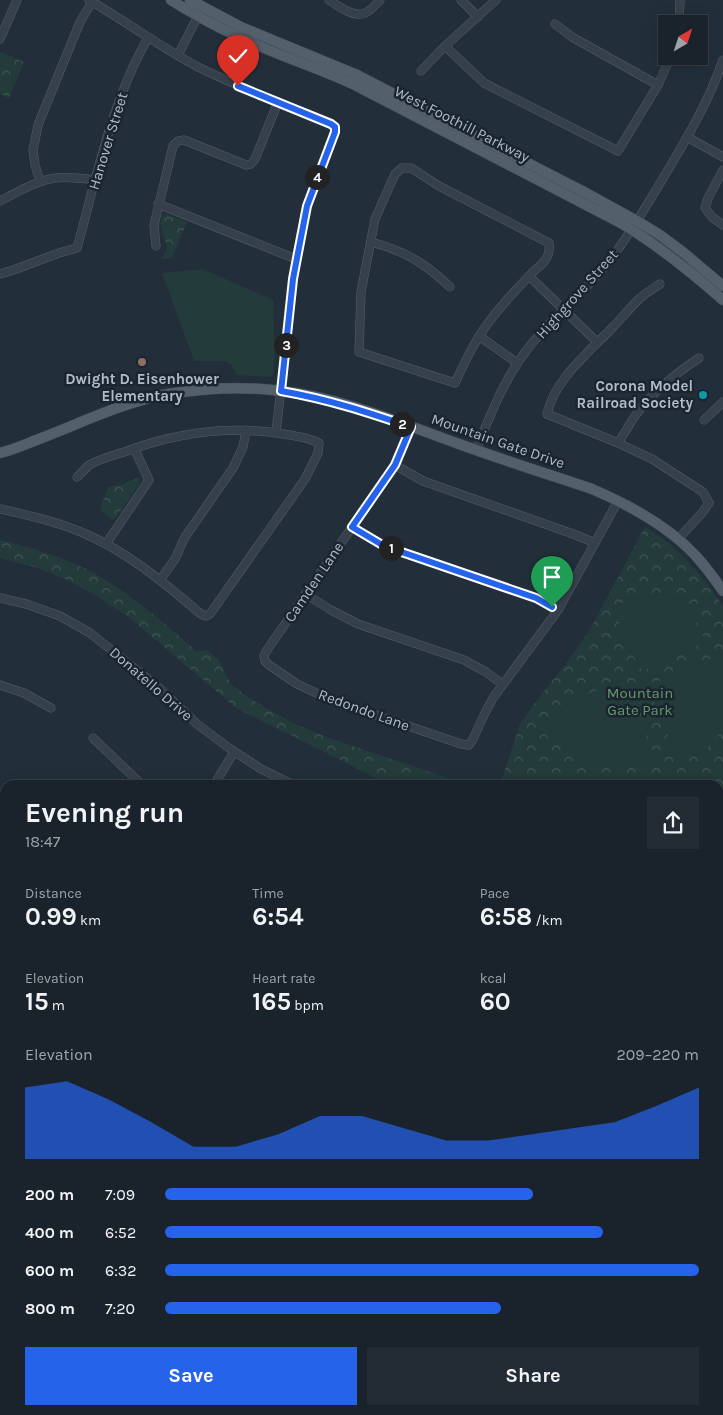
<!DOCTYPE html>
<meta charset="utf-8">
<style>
:root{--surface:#1a232c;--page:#232b34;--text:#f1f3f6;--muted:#9fa4a9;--line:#384048;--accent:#2563eb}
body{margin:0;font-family:Karla,sans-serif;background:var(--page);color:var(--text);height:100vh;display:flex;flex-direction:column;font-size:19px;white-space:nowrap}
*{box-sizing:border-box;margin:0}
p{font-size:16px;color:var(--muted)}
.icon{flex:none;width:28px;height:28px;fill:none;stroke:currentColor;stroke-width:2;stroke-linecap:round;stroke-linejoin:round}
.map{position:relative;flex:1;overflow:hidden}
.side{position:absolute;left:0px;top:780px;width:724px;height:635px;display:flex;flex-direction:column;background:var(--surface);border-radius:15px 15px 0 0;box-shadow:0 2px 12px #0003,0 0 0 1px var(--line)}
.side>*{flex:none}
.needle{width:32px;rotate:39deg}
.buttons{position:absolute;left:658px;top:15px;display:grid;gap:10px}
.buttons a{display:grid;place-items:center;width:50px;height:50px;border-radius:0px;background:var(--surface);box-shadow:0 2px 12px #0003,0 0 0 1px var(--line);font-size:25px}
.pin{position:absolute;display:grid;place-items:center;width:42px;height:42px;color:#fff;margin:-51px -21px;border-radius:50% 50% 50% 0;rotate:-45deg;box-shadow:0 0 5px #0007}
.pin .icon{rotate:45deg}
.km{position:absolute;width:25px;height:25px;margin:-12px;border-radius:50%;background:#222;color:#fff;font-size:14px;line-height:25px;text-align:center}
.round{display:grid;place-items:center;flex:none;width:52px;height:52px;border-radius:0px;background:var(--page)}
.head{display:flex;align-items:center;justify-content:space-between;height:85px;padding:0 25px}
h1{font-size:28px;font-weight:700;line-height:38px}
.stats{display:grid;grid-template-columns:repeat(3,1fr);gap:8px;height:85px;padding:5px 25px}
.stats div{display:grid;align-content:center}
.stats b{font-size:25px;font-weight:700}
.stats small{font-size:14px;font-weight:400}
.stats p{font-size:14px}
.chart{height:140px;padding:10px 25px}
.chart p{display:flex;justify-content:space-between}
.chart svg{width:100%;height:90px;margin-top:5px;fill:var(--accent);opacity:.7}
.action{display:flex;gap:10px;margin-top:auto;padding:10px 25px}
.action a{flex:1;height:58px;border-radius:0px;background:var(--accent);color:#fff;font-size:20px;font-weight:700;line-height:58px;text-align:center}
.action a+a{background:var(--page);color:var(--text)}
ul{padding:0 25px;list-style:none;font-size:16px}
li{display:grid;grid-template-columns:80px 60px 1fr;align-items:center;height:38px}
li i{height:12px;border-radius:6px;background:var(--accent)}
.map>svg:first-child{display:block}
.park{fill:url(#park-crowns)}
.pitch{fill:#243b3b}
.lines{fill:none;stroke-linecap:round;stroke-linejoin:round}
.stream{stroke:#354c62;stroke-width:2}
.minor-casing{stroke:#545e68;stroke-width:9}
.major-casing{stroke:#424c57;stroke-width:11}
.minor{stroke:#36404b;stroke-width:8}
.major{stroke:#53606b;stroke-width:10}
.route-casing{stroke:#fff;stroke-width:10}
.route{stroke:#2563eb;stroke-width:6}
.education-dot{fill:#8d6e63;stroke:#1b252f;stroke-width:2}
.culture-dot{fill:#0f9aa8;stroke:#1b252f;stroke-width:2}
.labels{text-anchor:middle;stroke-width:5;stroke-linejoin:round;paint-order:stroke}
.street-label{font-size:15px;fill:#b1bbc7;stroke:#1b252f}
.poi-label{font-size:15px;font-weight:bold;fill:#b1bbc7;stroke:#1b252f}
.park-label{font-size:15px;fill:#68986e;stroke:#1b252f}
</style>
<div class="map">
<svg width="723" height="1415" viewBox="0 0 723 1415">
<defs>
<pattern id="park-crowns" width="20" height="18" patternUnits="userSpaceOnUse" patternTransform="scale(1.25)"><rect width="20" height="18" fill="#243b3b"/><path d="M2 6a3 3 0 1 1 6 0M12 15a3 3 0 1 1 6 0" fill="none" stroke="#415556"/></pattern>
</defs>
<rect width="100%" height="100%" fill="#222f3a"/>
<g class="park">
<polygon points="0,52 24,62 9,98 0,94"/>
<path d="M164,214H166L187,222L172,258L159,259L163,257L167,248C166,237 155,225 164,214Z"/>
<polygon points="139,477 140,483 114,520 100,510 108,487 123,484"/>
<path d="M645,527C678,545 702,576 723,606V916L719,915V785H500L520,724L537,700L565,665L589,631Z"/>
<path d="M0,540C30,547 60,556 88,570C128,591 162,621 196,651L207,650L219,660L231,684L249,698L275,713L293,723L329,738L448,778L457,783L466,785H389L335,757L236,708L130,618L98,597L71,582L38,568L0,558Z"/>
</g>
<g class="pitch">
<polygon points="203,269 273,300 275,349 273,375 270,377 237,375 231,365 225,361 194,361 162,273"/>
<path d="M663,594C684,599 696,623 706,641L649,669L643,670L638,666L613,608C628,598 646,597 663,594Z"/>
<polygon points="723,654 723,729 707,748 680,764 651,696 649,688 653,682 659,681"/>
<path d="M622,680L631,685L633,695L654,760C647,762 639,766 632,767C604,771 575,761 557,739C552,733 549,726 544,719L613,681Z"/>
</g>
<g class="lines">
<g class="stream">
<polyline points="719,1370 723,1367"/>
<polyline points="663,1415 669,1410"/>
</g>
<g class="minor-casing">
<g id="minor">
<path d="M89,0C127,22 162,48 200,68C243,89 287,106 331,123L335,127V132L307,206L296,259L276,432"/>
<path d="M329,0C338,6 354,18 365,13C371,11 376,4 380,0"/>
<polyline points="461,0 478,17"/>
<polyline points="555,24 572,37 658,85"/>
<polyline points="679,24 680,0"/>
<polyline points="0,39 17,0"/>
<polyline points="445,46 484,83 618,151 658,85 671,56"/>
<polyline points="178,55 198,16"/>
<polyline points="421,71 445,46 496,0"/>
<polyline points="687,137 723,157"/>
<path d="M402,168H411L439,186L549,243C551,260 541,264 530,275C512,294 492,315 478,338C469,353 462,368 455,383L359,352L361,292L375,219L395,174Z"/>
<polyline points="723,170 708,198 705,208 712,217 723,225"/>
<polyline points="40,181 35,165 33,150 38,125 80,22 92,2"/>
<path d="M0,201C13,195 26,186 40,182C57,175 77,178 96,180"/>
<polyline points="158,204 296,259"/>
<path d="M371,242C405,251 425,263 450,287"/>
<polyline points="156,246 154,225 173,146 178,141 184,140 246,165 251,164 255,159 278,102"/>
<path d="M0,274C27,267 50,254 77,248C96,179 112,100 148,38"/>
<polyline points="529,276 597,342"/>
<path d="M660,284C653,289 645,293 638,300C629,309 621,319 612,328C589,352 554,380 547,414L618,443L652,459L703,492L709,503L702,513L678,539"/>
<polyline points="479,336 517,363"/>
<polyline points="704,420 723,402"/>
<polyline points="411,427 395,465 267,650 264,656 265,661 269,665 297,684 329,699 461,744 469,745 473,739 484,715 493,698 558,610 618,501"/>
<path d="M618,443C624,434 629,425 635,416C652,392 675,374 699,358"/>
<path d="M476,450C494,406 507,371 539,335C560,310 587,289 607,264C629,236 647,205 665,175C687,138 709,101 723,60"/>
<polyline points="395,465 423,481 576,535 595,543"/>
<path d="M0,509C27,515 55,521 81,532C127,551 164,583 201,614L206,616L210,614L305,479L318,453L319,443C310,438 300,437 290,435C235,425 179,432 127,451C116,455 97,459 88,466C84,470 81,474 77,477"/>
<polyline points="351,527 384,546 536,598 558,610"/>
<polyline points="106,544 149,480 134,448"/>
<polyline points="160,580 175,559 185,537 233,468 243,447 246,430"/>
<polyline points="305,594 331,610 358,624 464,660 486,672 502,684"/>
<polyline points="0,598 26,604 60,616 90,633 158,687 197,724 229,748 261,769 294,785"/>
<polyline points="0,685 24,693 51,708"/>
<polyline points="93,738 142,785"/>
<polyline points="214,785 234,752"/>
<polyline points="0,878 5,884"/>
<polyline points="719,950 723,951"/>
<polyline points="0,1077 5,1083"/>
<polyline points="719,1298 722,1302 722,1309 719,1312"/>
<polyline points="493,1410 498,1415"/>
<polyline points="319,1415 324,1410"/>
<polyline points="515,1415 522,1410"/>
</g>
</g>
<g class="major-casing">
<g id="major">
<path d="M171,0C192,13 213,25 235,35C274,54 316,67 355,85L619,222C657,244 690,271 723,300"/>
<polyline points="190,0 241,27 355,74 586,193 637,221 660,235 684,253 723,286"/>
<path d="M0,453C13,450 26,444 39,439C81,423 123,402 168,394C205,388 244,386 281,391C342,398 401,423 459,444C503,460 547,474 592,489C627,504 668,526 695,555C705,566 714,578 723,591"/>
<polyline points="0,954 5,959"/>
<polyline points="719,1016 723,1009"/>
<polyline points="434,1410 439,1415"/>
</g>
</g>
<use href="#minor" class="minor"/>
<use href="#major" class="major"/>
</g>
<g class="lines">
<g class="route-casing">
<path id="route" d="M238,86L331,124L335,127V132L307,206L293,279L281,391C327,399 367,412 411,427L395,465L352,527L384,546L536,598L552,607"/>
</g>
<use href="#route" class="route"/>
</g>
<circle class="education-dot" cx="142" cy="362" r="5"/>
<circle class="culture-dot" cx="703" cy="395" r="5"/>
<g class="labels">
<g class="street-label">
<text transform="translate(462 124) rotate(27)" y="5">West Foothill Parkway</text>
<text transform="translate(108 141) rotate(-73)" y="5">Hanover Street</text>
<text transform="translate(577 294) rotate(-48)" y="5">Highgrove Street</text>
<text transform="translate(498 441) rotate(19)" y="5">Mountain Gate Drive</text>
<text transform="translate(314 582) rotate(-56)" y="5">Camden Lane</text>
<text transform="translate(151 684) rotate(41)" y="5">Donatello Drive</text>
<text transform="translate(364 710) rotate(20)" y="5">Redondo Lane</text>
</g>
<g class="poi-label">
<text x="142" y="384">Dwight D. Eisenhower<tspan x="142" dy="17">Elementary</tspan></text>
<text x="693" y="391" text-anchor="end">Corona Model<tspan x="693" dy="17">Railroad Society</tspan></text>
</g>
<g class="park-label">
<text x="640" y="698">Mountain<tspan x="640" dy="17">Gate Park</tspan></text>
</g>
</g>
</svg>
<div class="buttons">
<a><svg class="needle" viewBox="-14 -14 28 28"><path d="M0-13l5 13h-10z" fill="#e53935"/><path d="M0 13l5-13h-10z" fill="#9fa4a9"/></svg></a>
</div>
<div class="pin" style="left:552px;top:607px;background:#1e9e55"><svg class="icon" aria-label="arrive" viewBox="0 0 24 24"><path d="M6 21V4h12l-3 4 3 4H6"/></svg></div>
<div class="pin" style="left:238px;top:86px;background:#d93025"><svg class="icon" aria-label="check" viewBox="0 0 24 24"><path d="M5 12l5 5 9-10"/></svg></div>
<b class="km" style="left:391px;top:548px">1</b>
<b class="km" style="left:402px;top:424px">2</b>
<b class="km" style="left:286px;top:345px">3</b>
<b class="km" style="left:317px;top:177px">4</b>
<section class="side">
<div class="head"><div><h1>Evening run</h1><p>18:47</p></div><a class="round"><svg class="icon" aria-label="share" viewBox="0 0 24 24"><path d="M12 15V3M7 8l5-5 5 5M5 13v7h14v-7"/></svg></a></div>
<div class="stats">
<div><p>Distance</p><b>0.99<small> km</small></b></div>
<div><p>Time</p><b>6:54</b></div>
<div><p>Pace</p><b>6:58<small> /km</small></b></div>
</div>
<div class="stats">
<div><p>Elevation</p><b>15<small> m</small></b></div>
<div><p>Heart rate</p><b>165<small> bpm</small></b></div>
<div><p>kcal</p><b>60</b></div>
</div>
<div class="chart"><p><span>Elevation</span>209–220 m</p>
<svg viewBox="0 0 160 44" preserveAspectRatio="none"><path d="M0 44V9L10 6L20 15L30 26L40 38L50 38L60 32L70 23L80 23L90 29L100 35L110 35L120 32L130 29L140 26L150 18L160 9V44z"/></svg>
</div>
<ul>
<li><b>200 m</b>7:09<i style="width:69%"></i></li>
<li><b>400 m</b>6:52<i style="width:82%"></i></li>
<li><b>600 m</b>6:32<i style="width:100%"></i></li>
<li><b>800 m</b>7:20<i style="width:63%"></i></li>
</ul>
<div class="action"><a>Save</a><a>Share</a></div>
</section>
</div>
